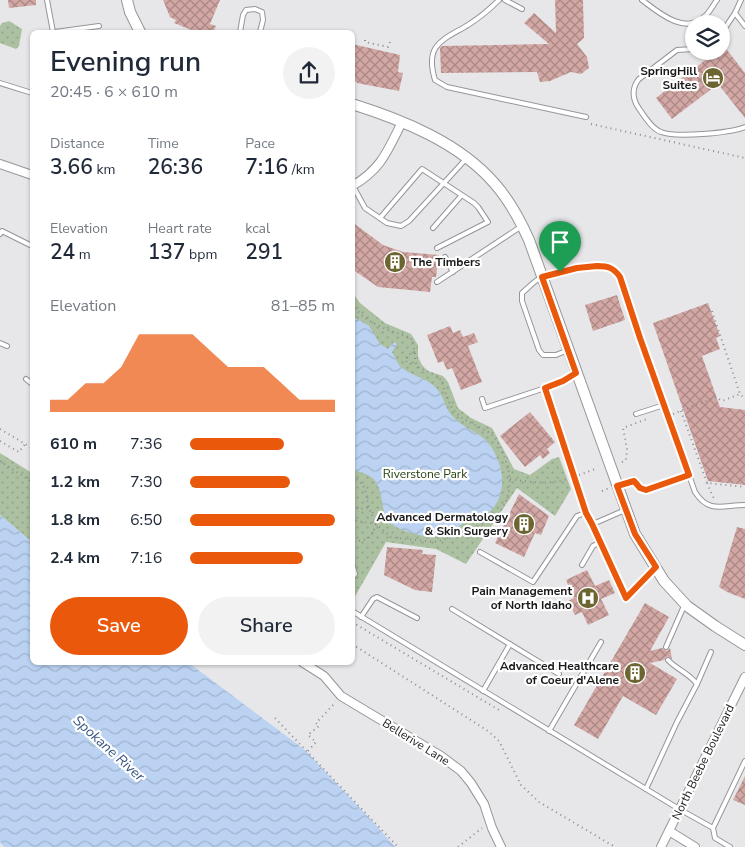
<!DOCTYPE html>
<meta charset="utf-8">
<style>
:root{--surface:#fff;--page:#f2f2f3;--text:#1f2937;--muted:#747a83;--accent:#ea580c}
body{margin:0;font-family:"Nunito Sans",sans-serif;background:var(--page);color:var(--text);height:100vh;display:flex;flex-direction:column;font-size:19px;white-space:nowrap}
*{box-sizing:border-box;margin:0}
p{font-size:16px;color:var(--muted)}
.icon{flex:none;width:28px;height:28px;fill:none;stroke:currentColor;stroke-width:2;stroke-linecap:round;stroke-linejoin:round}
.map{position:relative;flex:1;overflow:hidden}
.sheet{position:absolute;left:30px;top:30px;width:325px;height:635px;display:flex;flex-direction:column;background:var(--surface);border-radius:8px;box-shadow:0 1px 4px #0004}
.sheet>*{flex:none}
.tools{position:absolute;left:685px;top:15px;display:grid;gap:10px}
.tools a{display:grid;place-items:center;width:45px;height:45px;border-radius:50%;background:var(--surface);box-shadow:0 1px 4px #0004;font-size:25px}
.pin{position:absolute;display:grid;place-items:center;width:42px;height:42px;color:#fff;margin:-51px -21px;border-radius:50% 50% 50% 0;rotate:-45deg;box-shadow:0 0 5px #0007}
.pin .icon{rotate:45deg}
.round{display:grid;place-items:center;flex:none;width:52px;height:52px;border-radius:26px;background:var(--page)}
.overview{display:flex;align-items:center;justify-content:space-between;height:85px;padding:0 20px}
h1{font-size:28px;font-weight:600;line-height:38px}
.metrics{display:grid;grid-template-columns:repeat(3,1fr);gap:8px;height:85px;padding:5px 20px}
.metrics div{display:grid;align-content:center}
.metrics b{font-size:21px;font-weight:600}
.metrics small{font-size:14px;font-weight:400}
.metrics p{font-size:14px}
.chart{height:140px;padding:10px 20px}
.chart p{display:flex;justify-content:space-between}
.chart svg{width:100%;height:90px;margin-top:5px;fill:var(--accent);opacity:.7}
.cta{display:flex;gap:10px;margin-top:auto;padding:10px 20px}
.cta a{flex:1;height:58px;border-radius:30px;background:var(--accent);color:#fff;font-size:20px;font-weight:600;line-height:58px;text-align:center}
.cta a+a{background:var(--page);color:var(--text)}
ul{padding:0 20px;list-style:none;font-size:16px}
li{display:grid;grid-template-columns:80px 60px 1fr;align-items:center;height:38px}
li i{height:12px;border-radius:6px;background:var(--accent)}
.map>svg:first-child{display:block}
.park{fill:url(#park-dots)}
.water{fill:url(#water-waves)}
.building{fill:url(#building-cross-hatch)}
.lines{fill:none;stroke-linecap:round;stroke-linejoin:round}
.service-casing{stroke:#969599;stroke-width:6}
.minor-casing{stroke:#969599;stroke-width:10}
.tertiary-casing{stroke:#969599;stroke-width:12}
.path{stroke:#8d8d8f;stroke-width:2;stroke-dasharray:1 4;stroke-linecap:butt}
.service{stroke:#fff;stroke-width:4}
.minor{stroke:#fff;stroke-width:8}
.tertiary{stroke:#fff;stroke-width:10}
.route-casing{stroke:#fff;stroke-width:10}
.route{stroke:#ea580c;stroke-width:6}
.labels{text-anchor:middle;stroke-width:4.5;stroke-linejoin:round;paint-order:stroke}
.poi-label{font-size:12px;font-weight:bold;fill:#19191a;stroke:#fff;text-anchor:end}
.park-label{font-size:12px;fill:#244010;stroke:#fff}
.street-label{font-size:12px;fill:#19191a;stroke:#fff}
.water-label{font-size:14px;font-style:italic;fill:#355580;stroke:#fff}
</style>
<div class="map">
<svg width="745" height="847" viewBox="0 0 745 847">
<defs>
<pattern id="park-dots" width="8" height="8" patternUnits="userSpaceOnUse" patternTransform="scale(1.25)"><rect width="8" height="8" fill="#acc1a1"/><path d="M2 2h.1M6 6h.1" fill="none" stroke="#93a58a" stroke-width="1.8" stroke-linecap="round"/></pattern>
<pattern id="water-waves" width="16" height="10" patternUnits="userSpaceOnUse" patternTransform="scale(1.25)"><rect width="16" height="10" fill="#bbd2f2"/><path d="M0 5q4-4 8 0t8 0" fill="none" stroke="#a0b4cf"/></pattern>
<pattern id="building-cross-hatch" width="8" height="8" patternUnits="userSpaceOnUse" patternTransform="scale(1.25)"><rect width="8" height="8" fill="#d3a8a4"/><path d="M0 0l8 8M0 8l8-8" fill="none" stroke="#aa8885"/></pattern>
</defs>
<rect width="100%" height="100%" fill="#e7e7ea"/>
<g class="park">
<polygon points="9,21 22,29 19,46 16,49 0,43 0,26 2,23"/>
<polygon points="353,293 360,303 385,323 411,334 418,345 418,357 422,365 428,371 443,376 448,382 458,408 471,418 492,428 514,469 530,475 552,459 559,457 571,489 555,516 517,488 466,564 436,549 386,542 353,600"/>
<polygon points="0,453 32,473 32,542 0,515"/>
</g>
<g class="water">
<path d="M352,316L369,326L380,344L388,349L394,342L397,344L392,352C395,356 396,361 399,365C409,376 427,377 437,389C444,397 445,408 452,416C471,436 487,429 499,463C505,479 503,504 486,514C480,518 471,518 465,522C460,525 455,531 450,533C441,537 428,537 419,535C411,533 394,528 388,521C385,518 384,511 383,507C379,482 377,476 353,470Z"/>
<polygon points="0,515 32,542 32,662 189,663 305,750 375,824 395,847 4,847 0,842"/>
</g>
<g class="building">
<polygon points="8,0 36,0 36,5 9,8"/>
<polygon points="163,0 220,0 210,24 216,26 213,32 193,32 194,31 174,23 176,20 170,17"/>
<polygon points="555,0 583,0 584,38 577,44 587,57 589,68 581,74 571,72 550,81 540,82 537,72 441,73 440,48 442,46 549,44 524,23 534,13 556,33"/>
<polygon points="352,44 400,55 398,72 403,73 399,91 357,83 357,82 352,81"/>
<polygon points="724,46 745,73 745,118 718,84 672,119 656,98 717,51 721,51 721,48"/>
<polygon points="352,222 383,245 403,252 439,255 436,277 432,277 430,292 378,287 352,269"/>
<polygon points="617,295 625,320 593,331 585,305"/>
<polygon points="708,303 720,336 716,338 720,349 702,356 720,407 745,410 745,485 708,481 653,323"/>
<polygon points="450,326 453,333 460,330 463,337 474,333 478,342 468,346 482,382 461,390 452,368 447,370 443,361 438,363 427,335"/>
<polygon points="530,412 555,442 547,449 550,453 543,459 540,455 525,467 500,436"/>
<polygon points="519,494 549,516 541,535 535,533 524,557 495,543"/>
<polygon points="737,527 745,529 745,599 727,592 719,587"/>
<polygon points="387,547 423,550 422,554 436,555 432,592 415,590 384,575"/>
<polygon points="587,570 595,586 609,580 615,593 601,599 609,615 588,625 582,612 575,615 568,601 574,598 566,580"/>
<polygon points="645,603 669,617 650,651 662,648 667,651 670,648 672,659 667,656 664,660 650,663 677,679 656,715 623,696 598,739 574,725"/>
<polygon points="745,776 745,805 733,800"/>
</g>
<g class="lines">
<g class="service-casing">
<g id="service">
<polyline points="47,0 53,32"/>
<path d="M499,0C490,9 479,18 468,25C443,40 424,44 435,80L447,87L586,117"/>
<polyline points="505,0 522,9"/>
<path d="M642,0C658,12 685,36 705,16C710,12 713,5 717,0"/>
<polyline points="741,0 735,13 745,26"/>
<polyline points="55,32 99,26"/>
<polyline points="240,32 243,15 246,10 255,9 262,12 263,20 260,32"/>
<polyline points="721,34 735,13"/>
<path d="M694,49L677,50L639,79C632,87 632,98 638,107C644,116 652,129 661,132C677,138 729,133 745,127"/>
<polyline points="0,83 32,93"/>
<polyline points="353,186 365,208 387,223 401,226 409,221 466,159"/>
<polyline points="380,218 422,169 474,203 478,207 488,222 437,248"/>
<polyline points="433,228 461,196"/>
<polyline points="0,234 2,231 32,246"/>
<polyline points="445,257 453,272"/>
<polyline points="437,282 522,226"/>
<polyline points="0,343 7,346"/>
<path d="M568,350L556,355H543L539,350L522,301V293C529,287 536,279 544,276C559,271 590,263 605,266C612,267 616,271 620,277L640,338L695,492C709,514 723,505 745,505"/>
<polyline points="576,373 563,381 545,388 585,513 593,524 625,510"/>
<polyline points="26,379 32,384"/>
<polyline points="482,399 485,408 545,388"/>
<polyline points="636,414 664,405"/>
<polyline points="593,524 626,598 655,567"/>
<polyline points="480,552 533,582 577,516 585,513"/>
<polyline points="352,563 355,574 352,578"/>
<polyline points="582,565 593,546 601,542"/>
<polyline points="452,609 559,674"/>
<polyline points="352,611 679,809 713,828 745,761"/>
<polyline points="361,617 373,599 377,597 417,618"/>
<polyline points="666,647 684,606"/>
<polyline points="697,684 711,652"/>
<polyline points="483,691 510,644"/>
<polyline points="549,731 601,642"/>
<path d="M646,789L677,722L697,684C689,673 676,669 668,660"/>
<polyline points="713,828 715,838 730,847"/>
</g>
</g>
<g class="minor-casing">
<g id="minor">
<polyline points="0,164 32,175"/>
<path d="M352,186C381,170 388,150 402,122"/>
<polyline points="302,662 324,676 341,696 441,756 461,771 471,783 484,804 492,828 501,847"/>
<polyline points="669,831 695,847"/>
<polyline points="661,847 745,677"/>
</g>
</g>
<g class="tertiary-casing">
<g id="tertiary">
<polyline points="127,0 130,12 140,32"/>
<path d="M352,104C403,120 460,143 495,184C510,201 520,220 529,240L635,534L664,581L687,606L715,626L745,645"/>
</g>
</g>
<g class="path">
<polyline points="365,40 365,42 388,47 390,42"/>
<polyline points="591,124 745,158"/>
<path d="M352,304C365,324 389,330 411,338L415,352V361L418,367L439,377C445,387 446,400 453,409C462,422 480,425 492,435C497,439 499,445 502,451C513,474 514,500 493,519L487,523L471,528L453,537L434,542L397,538L391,537L376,524L352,520"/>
<polyline points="712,311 740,394 745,399"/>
<polyline points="415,352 408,355 405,360 409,364 415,364"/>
<polyline points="681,411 707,483 745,487"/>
<polyline points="673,414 716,397 722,401 740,394"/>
<polyline points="0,429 32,448"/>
<polyline points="0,441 19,452 25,444"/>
<polyline points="0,461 32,482"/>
<polyline points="622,462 626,460 627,449 623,428 647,419"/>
<polyline points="579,475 595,469"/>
<path d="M352,477C368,484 365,494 369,508C371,514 374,519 376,524C371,540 369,539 352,542"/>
<path d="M510,479C530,482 547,485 567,479"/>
<polyline points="626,483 634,481 640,488 646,490 684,477"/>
<polyline points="707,483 714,499"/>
<polyline points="602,491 609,488"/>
<polyline points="352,506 360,509 369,507"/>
<polyline points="352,622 499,710"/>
<polyline points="352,644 488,731 499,741 521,785 539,802 615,847"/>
<polyline points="275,718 398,847"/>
<polyline points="308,751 316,742 308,735 319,726 316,723 336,702"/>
<polyline points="458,847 482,828"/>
</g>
<use href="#service" class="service"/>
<use href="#minor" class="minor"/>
<use href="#tertiary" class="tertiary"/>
</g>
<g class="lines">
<g class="route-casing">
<path id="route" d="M597,266C608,266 614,268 620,277L640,338L689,475L646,490L640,488L634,481L617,486L635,534L656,567L626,598L592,524L586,513L545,388L563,381L576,373L542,277L577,268Z"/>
</g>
<use href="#route" class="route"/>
</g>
<defs>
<g id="hotel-disc" transform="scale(1.125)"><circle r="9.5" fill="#6c6431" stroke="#fff"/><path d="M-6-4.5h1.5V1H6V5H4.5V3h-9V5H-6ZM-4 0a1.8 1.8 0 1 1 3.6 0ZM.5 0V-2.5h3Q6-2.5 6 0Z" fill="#fff"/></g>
<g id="building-disc" transform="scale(1.125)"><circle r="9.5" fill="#6c6431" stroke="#fff"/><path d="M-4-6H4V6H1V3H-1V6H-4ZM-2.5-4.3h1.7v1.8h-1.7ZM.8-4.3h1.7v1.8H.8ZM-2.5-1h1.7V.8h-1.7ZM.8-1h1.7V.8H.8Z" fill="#fff"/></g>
<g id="hospital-disc" transform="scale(1.125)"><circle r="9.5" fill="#6c6431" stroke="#fff"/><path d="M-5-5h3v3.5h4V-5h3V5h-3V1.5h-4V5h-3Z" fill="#fff"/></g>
</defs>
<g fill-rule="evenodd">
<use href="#hotel-disc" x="713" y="78"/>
<use href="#building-disc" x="395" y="262"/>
<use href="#building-disc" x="524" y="524"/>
<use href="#hospital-disc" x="588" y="598"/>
<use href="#building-disc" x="635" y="673"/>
</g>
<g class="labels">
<g class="poi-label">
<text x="697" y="75">SpringHill<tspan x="697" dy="14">Suites</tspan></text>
<text x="411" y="266" text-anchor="start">The Timbers</text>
<text x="508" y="521">Advanced Dermatology<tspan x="508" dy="14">&amp; Skin Surgery</tspan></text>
<text x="572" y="595">Pain Management<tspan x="572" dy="14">of North Idaho</tspan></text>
<text x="619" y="670">Advanced Healthcare<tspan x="619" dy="14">of Coeur d'Alene</tspan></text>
</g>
<g class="park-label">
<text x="425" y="478">Riverstone Park</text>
</g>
<g class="street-label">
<text transform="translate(416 742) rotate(32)" y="4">Bellerive Lane</text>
<text transform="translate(703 762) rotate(-64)" y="4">North Beebe Boulevard</text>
</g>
<g class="water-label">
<text transform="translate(109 748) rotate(42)" y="5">Spokane River</text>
</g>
</g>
</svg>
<div class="tools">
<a><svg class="icon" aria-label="layers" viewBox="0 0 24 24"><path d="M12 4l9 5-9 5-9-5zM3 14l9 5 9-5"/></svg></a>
</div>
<div class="pin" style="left:560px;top:272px;background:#1e9e55"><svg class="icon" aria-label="arrive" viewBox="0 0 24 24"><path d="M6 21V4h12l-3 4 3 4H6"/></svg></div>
<section class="sheet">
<div class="overview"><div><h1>Evening run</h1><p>20:45 · 6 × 610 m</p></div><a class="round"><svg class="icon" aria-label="share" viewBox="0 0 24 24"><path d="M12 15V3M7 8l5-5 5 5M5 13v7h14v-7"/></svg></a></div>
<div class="metrics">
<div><p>Distance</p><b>3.66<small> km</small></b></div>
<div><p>Time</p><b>26:36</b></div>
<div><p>Pace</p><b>7:16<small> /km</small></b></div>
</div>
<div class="metrics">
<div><p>Elevation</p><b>24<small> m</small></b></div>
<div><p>Heart rate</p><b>137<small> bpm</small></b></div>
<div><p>kcal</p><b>291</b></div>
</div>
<div class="chart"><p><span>Elevation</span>81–85 m</p>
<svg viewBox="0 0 160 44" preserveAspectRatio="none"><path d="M0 44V38L10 38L20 30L30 30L40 22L50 6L60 6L70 6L80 6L90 14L100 22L110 22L120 22L130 30L140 38L150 38L160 38V44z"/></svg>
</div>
<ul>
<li><b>610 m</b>7:36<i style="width:65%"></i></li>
<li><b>1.2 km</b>7:30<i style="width:69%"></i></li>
<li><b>1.8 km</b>6:50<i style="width:100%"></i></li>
<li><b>2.4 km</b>7:16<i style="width:78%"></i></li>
</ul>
<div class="cta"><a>Save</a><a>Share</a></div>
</section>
</div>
